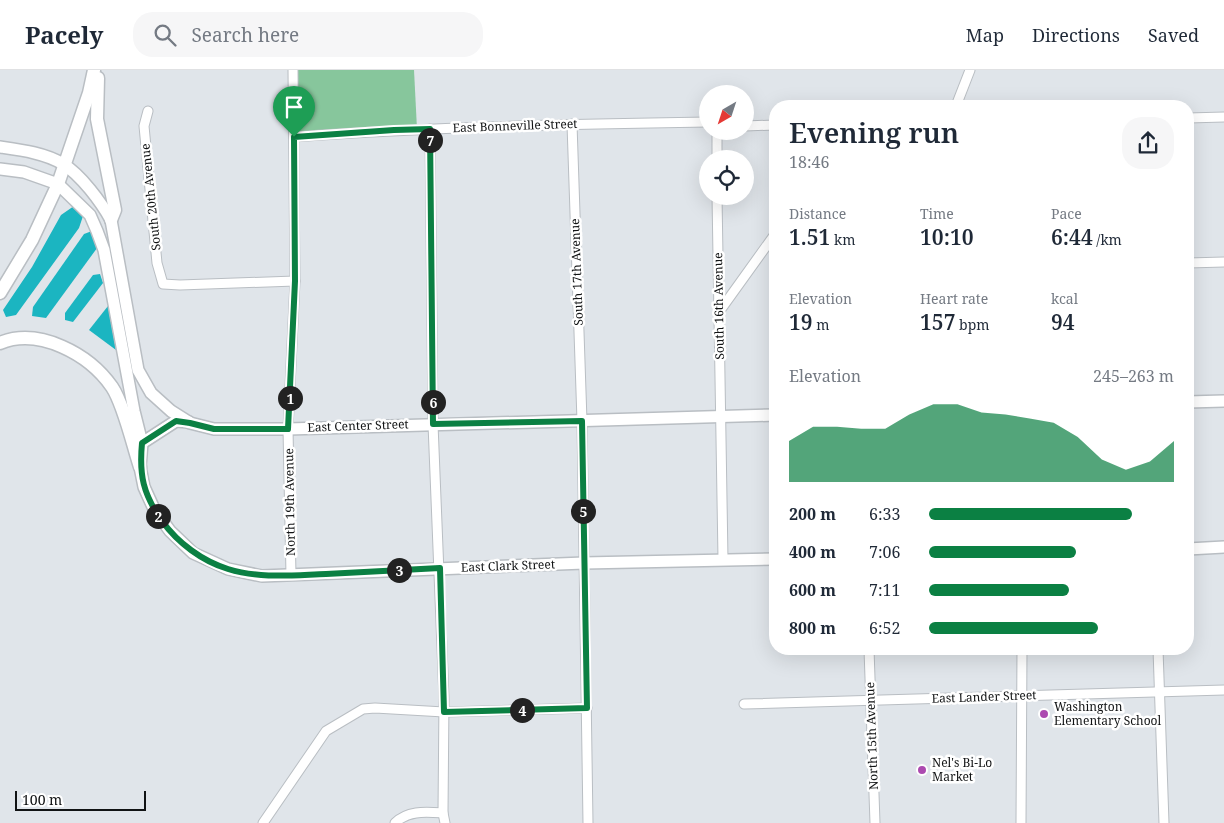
<!DOCTYPE html>
<meta charset="utf-8">
<style>
:root{--surface:#fff;--page:#f6f6f7;--text:#1f2937;--muted:#747a83;--line:#e0e1e3;--accent:#0b8043}
body{margin:0;font-family:"Noto Serif",serif;background:var(--page);color:var(--text);height:100vh;display:flex;flex-direction:column;font-size:19px;white-space:nowrap}
*{box-sizing:border-box;margin:0}
p{font-size:16px;color:var(--muted)}
.icon{flex:none;width:28px;height:28px;fill:none;stroke:currentColor;stroke-width:2;stroke-linecap:round;stroke-linejoin:round}
.map{position:relative;flex:1;overflow:hidden}
.details{position:absolute;left:769px;top:30px;width:425px;height:555px;display:flex;flex-direction:column;background:var(--surface);border-radius:20px;box-shadow:0 5px 20px #0002}
.details>*{flex:none}
.needle{width:32px;rotate:219deg}
.controls{position:absolute;left:699px;top:15px;display:grid;gap:10px}
.controls a{display:grid;place-items:center;width:55px;height:55px;border-radius:50%;background:var(--surface);box-shadow:0 5px 20px #0002;font-size:25px}
.scale{position:absolute;left:15px;bottom:12px;width:131px;box-sizing:border-box;padding-left:5px;border:2px solid #111314;border-top:0;font-size:14px;line-height:18px;white-space:nowrap;color:#111314;-webkit-text-stroke:4px #fff;paint-order:stroke}
.pin{position:absolute;display:grid;place-items:center;width:42px;height:42px;color:#fff;margin:-51px -21px;border-radius:50% 50% 50% 0;rotate:-45deg;box-shadow:0 0 5px #0007}
.pin .icon{rotate:45deg}
.km{position:absolute;width:25px;height:25px;margin:-12px;border-radius:50%;background:#222;color:#fff;font-size:14px;line-height:25px;text-align:center}
.round{display:grid;place-items:center;flex:none;width:52px;height:52px;border-radius:20px;background:var(--page)}
.summary{display:flex;align-items:center;justify-content:space-between;height:85px;padding:0 20px}
h1{font-size:28px;font-weight:600;line-height:38px}
.figures{display:grid;grid-template-columns:repeat(3,1fr);gap:8px;height:85px;padding:5px 20px}
.figures div{display:grid;align-content:center}
.figures b{font-size:21px;font-weight:600}
.figures small{font-size:14px;font-weight:400}
.figures p{font-size:14px}
.chart{height:140px;padding:10px 20px}
.chart p{display:flex;justify-content:space-between}
.chart svg{width:100%;height:90px;margin-top:5px;fill:var(--accent);opacity:.7}
ul{padding:0 20px;list-style:none;font-size:16px}
li{display:grid;grid-template-columns:80px 60px 1fr;align-items:center;height:38px}
li i{height:12px;border-radius:6px;background:var(--accent)}
header{display:flex;align-items:center;gap:30px;box-sizing:border-box;height:70px;padding:0 25px;background:var(--surface);border-bottom:1px solid var(--line)}
header strong{font-size:24px}
nav{display:flex;gap:28px;margin-inline-start:auto;font-size:18px}
.search{width:350px;height:45px;background:var(--page);display:flex;align-items:center;gap:12px;box-sizing:border-box;padding:0 18px;border-radius:20px;color:var(--muted);font-size:19px}
.map>svg:first-child{display:block}
.green{fill:#87c69c}
.water{fill:#1bb5c1}
.lines{fill:none;stroke-linecap:round;stroke-linejoin:round}
.minor-casing{stroke:#b9bec3;stroke-width:11}
.major-casing{stroke:#b9bec3;stroke-width:14}
.highway-casing{stroke:#b9bec3;stroke-width:15}
.minor{stroke:#fff;stroke-width:9}
.major{stroke:#fff;stroke-width:11}
.highway{stroke:#fff;stroke-width:12}
.route-casing{stroke:#fff;stroke-width:10}
.route{stroke:#0b8043;stroke-width:6}
.poi-dot{fill:#ac4ab0;stroke:#fff;stroke-width:2}
.labels{text-anchor:middle;stroke-width:5;stroke-linejoin:round;paint-order:stroke}
.street-label{font-size:12px;fill:#111314;stroke:#fff}
.poi-label{font-size:12px;fill:#111314;stroke:#fff;text-anchor:start}
</style>
<header>
<strong>Pacely</strong>
<div class="search"><svg class="icon" aria-label="search" viewBox="0 0 24 24"><circle cx="10" cy="10" r="6"/><path d="M15 15l6 6"/></svg>Search here</div>
<nav><a>Map</a><a>Directions</a><a>Saved</a></nav>
</header>
<div class="map">
<svg width="1224" height="753" viewBox="0 0 1224 753">
<rect width="100%" height="100%" fill="#e0e5ea"/>
<polygon class="green" points="288,0 414,0 417,59 294,62 291,59"/>
<g class="water">
<polygon points="74,136 84,143 79,158 16,245 6,247 3,240 32,197 61,145"/>
<polygon points="92,161 100,174 46,248 32,246 33,237 84,164"/>
<polygon points="100,204 103,213 73,252 65,250 65,243 93,205"/>
<polygon points="108,236 116,280 89,260"/>
</g>
<g class="lines">
<g class="minor-casing">
<g id="minor">
<polyline points="956,36 970,0"/>
<polyline points="148,41 144,56 157,193 163,214 180,215 295,211"/>
<polyline points="1188,48 1224,47"/>
<polyline points="572,54 582,351 588,753"/>
<polyline points="745,56 775,55"/>
<polyline points="430,59 433,354 444,628 443,743 445,753"/>
<polyline points="717,61 717,89"/>
<path d="M294,67C432,57 569,54 708,52"/>
<polyline points="717,126 723,489"/>
<polyline points="1188,193 1224,192"/>
<polyline points="719,242 775,164"/>
<polyline points="291,505 288,359 295,211 293,0"/>
<polyline points="869,579 875,753"/>
<polyline points="1158,579 1164,753"/>
<polyline points="744,634 1224,620"/>
<polyline points="263,753 326,661 363,639 375,638 444,642 587,638"/>
<path d="M395,753C408,740 426,742 443,743"/>
<polyline points="1021,753 1022,579"/>
</g>
</g>
<g class="major-casing">
<g id="major">
<path d="M0,77C21,80 45,83 63,94C81,105 101,132 111,150L138,300L151,323L171,341L190,353L214,359H288L775,345"/>
<polyline points="0,99 24,102 58,114 90,145 97,161 104,180 134,341 142,373 140,397 144,417 154,439 170,461 193,483 228,499 262,506 584,493 775,489"/>
<polyline points="1188,332 1224,331"/>
<polyline points="142,373 176,351 189,352"/>
<polyline points="1188,479 1224,477"/>
</g>
</g>
<g class="highway-casing">
<g id="highway">
<polyline points="98,8 97,49 115,140 111,150"/>
<polyline points="0,223 32,170 58,114 89,23 94,0"/>
<path d="M0,273C39,257 89,284 112,317C124,335 133,376 140,397"/>
</g>
</g>
<use href="#minor" class="minor"/>
<use href="#major" class="major"/>
<use href="#highway" class="highway"/>
</g>
<g class="lines">
<g class="route-casing">
<path id="route" d="M430,59L433,354L582,351L587,638L444,642L440,498C402,500 364,502 326,504C294,505 260,509 228,499C202,491 178,473 162,451C143,424 139,405 142,373L176,351L190,353L214,359H288L295,211L294,67L394,60Z"/>
</g>
<use href="#route" class="route"/>
</g>
<g class="poi-dot">
<circle cx="1044" cy="644" r="5"/>
<circle cx="922" cy="700" r="5"/>
</g>
<g class="labels">
<g class="street-label">
<text transform="translate(515 56) rotate(-2)" y="4">East Bonneville Street</text>
<text transform="translate(151 127) rotate(-96)" y="4">South 20th Avenue</text>
<text transform="translate(577 202) rotate(-92)" y="4">South 17th Avenue</text>
<text transform="translate(719 236) rotate(-91)" y="4">South 16th Avenue</text>
<text transform="translate(358 356) rotate(-2)" y="4">East Center Street</text>
<text transform="translate(290 432) rotate(-91)" y="4">North 19th Avenue</text>
<text transform="translate(508 496) rotate(-2)" y="4">East Clark Street</text>
<text transform="translate(984 627) rotate(-2)" y="4">East Lander Street</text>
<text transform="translate(872 666) rotate(-92)" y="4">North 15th Avenue</text>
</g>
<g class="poi-label">
<text x="1054" y="641">Washington<tspan x="1054" dy="14">Elementary School</tspan></text>
<text x="932" y="697">Nel's Bi-Lo<tspan x="932" dy="14">Market</tspan></text>
</g>
</g>
</svg>
<div class="controls">
<a><svg class="needle" viewBox="-14 -14 28 28"><path d="M0-13l5 13h-10z" fill="#e53935"/><path d="M0 13l5-13h-10z" fill="#747a83"/></svg></a>
<a><svg class="icon" aria-label="locate" viewBox="0 0 24 24"><circle cx="12" cy="12" r="6"/><path d="M12 2v4M12 18v4M2 12h4M18 12h4"/></svg></a>
</div>
<div class="scale">100 m</div>
<div class="pin" style="left:294px;top:67px;background:#1e9e55"><svg class="icon" aria-label="arrive" viewBox="0 0 24 24"><path d="M6 21V4h12l-3 4 3 4H6"/></svg></div>
<b class="km" style="left:290px;top:328px">1</b>
<b class="km" style="left:158px;top:446px">2</b>
<b class="km" style="left:399px;top:500px">3</b>
<b class="km" style="left:522px;top:640px">4</b>
<b class="km" style="left:583px;top:441px">5</b>
<b class="km" style="left:433px;top:332px">6</b>
<b class="km" style="left:430px;top:70px">7</b>
<section class="details">
<div class="summary"><div><h1>Evening run</h1><p>18:46</p></div><a class="round"><svg class="icon" aria-label="share" viewBox="0 0 24 24"><path d="M12 15V3M7 8l5-5 5 5M5 13v7h14v-7"/></svg></a></div>
<div class="figures">
<div><p>Distance</p><b>1.51<small> km</small></b></div>
<div><p>Time</p><b>10:10</b></div>
<div><p>Pace</p><b>6:44<small> /km</small></b></div>
</div>
<div class="figures">
<div><p>Elevation</p><b>19<small> m</small></b></div>
<div><p>Heart rate</p><b>157<small> bpm</small></b></div>
<div><p>kcal</p><b>94</b></div>
</div>
<div class="chart"><p><span>Elevation</span>245–263 m</p>
<svg viewBox="0 0 160 44" preserveAspectRatio="none"><path d="M0 44V24L10 17L20 17L30 18L40 18L50 11L60 6L70 6L80 10L90 11L100 13L110 15L120 22L130 33L140 38L150 34L160 24V44z"/></svg>
</div>
<ul>
<li><b>200 m</b>6:33<i style="width:83%"></i></li>
<li><b>400 m</b>7:06<i style="width:60%"></i></li>
<li><b>600 m</b>7:11<i style="width:57%"></i></li>
<li><b>800 m</b>6:52<i style="width:69%"></i></li>
</ul>
</section>
</div>
